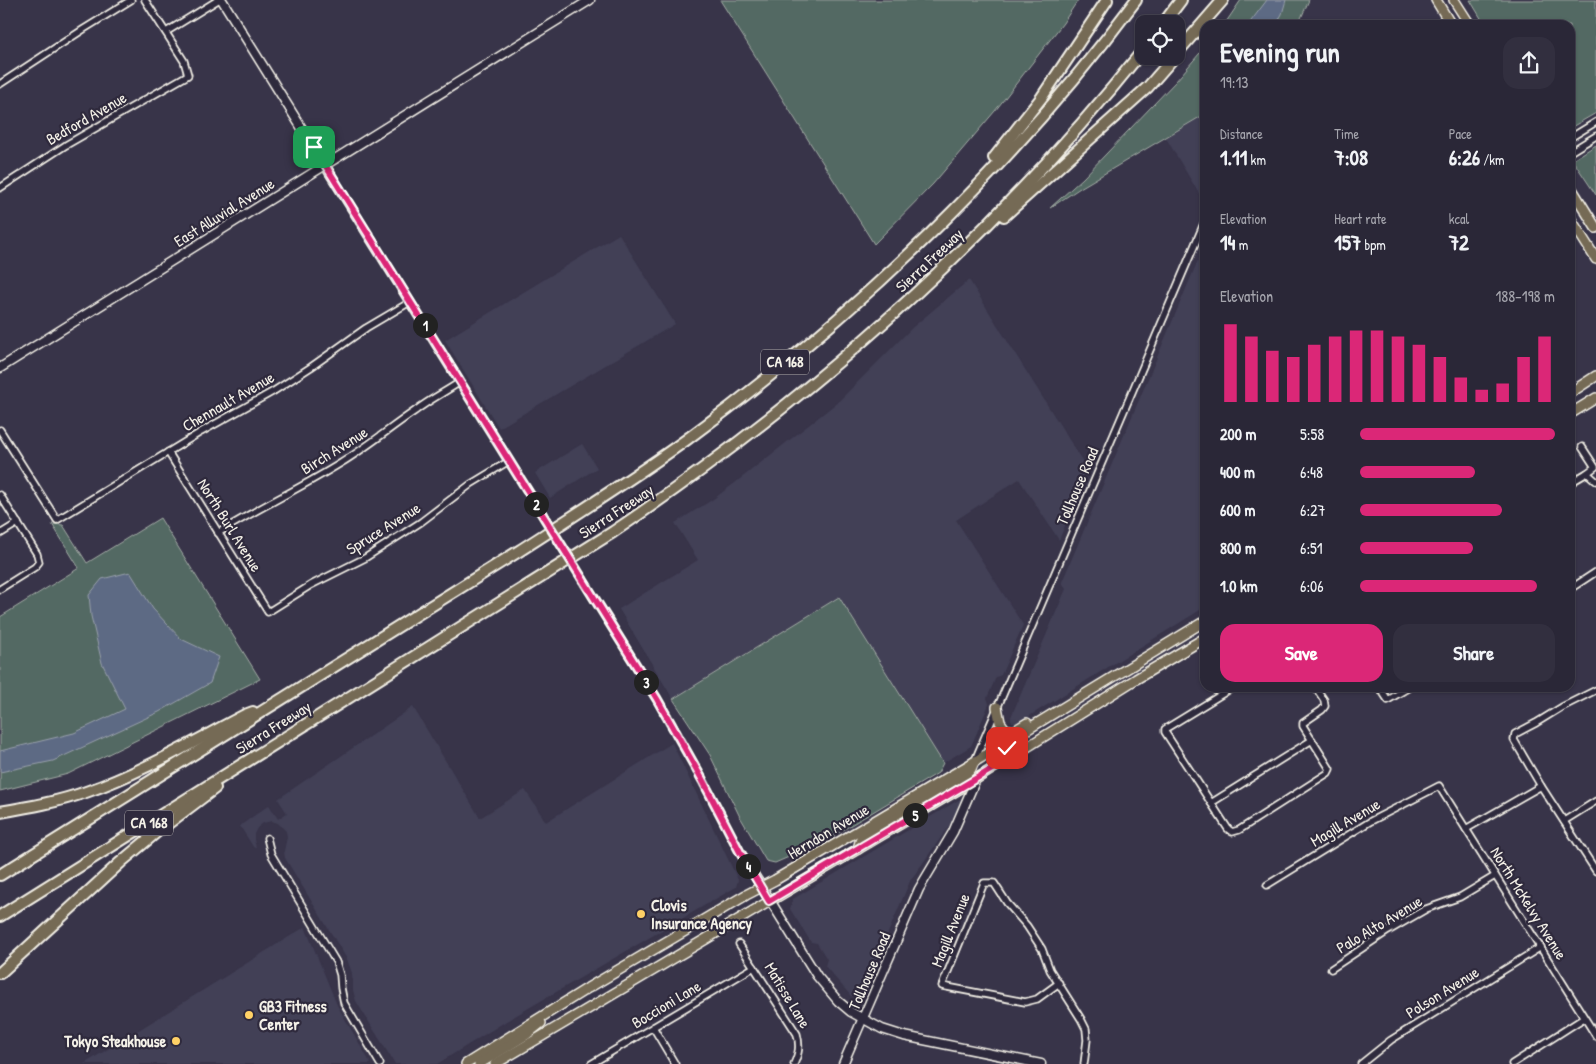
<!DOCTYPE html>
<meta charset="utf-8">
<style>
:root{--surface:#2a2737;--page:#322f3f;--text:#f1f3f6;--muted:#a5a5ad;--line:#464452;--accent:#db2777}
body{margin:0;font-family:"Patrick Hand",sans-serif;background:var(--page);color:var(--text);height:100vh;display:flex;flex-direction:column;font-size:19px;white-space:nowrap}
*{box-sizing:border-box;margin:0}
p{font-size:16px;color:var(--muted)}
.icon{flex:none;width:28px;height:28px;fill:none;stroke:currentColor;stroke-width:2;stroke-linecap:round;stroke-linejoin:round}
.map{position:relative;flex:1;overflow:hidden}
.panel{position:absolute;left:1200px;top:20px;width:375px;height:672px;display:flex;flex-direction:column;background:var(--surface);border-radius:15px;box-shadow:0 1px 4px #0004,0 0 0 1px var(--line)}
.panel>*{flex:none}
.controls{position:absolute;left:1135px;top:15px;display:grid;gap:10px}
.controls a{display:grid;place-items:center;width:50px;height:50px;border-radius:10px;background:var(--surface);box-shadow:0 1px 4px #0004,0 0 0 1px var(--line);font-size:25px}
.pin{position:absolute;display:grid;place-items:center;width:42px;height:42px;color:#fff;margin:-21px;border-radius:10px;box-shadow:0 2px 8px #0006}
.km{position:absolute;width:25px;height:25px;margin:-12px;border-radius:50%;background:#222;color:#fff;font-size:14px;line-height:25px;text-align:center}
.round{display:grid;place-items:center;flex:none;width:52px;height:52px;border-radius:15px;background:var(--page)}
.overview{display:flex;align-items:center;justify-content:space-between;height:85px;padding:0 20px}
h1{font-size:28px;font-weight:700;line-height:38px}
.figures{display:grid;grid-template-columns:repeat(3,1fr);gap:8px;height:85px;padding:5px 20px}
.figures div{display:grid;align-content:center}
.figures b{font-size:21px;font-weight:700}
.figures small{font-size:14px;font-weight:400}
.figures p{font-size:14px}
.chart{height:140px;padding:10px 20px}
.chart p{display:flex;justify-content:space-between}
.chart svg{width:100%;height:90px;margin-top:5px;stroke:var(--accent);stroke-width:6}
.button{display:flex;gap:10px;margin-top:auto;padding:10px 20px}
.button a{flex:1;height:58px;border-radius:15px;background:var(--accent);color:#fff;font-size:20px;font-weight:700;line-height:58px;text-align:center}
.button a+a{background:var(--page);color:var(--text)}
ul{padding:0 20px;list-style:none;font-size:16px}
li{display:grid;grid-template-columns:80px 60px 1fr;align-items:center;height:38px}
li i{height:12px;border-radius:6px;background:var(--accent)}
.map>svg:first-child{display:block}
.built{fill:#424057}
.green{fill:#536964;stroke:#a4ada6}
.water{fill:#5d6a84;stroke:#99a0ac}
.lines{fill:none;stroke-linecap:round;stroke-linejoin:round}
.street-casing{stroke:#f4f1e8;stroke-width:9}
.secondary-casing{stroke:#f4f1e8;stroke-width:11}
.primary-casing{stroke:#f4f1e8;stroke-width:12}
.highway-casing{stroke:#f4f1e8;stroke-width:14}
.street{stroke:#2f2a3d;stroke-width:5.5}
.secondary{stroke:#2f2a3d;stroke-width:8}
.primary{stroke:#756a55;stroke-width:9}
.highway{stroke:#756a55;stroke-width:10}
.secondary-bridge-casing{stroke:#f4f1e8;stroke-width:11;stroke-linecap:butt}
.secondary-bridge{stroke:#2f2a3d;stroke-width:8}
.route-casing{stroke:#fff;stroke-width:10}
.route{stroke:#db2777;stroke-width:6}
.poi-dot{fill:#ffd166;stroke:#2f2a3d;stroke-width:2}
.labels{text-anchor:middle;stroke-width:4.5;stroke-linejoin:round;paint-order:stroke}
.shield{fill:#2f2a3d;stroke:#b9b5b5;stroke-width:1}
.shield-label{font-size:15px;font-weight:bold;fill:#f4f1e8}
.street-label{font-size:16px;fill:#f4f1e8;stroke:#2f2a3d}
.poi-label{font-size:16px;font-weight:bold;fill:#f4f1e8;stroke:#2f2a3d;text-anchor:start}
</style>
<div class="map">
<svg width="1596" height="1064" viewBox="0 0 1596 1064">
<rect width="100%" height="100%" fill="#383449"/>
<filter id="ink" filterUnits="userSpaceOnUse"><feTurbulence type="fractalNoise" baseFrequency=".02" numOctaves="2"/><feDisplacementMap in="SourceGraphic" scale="10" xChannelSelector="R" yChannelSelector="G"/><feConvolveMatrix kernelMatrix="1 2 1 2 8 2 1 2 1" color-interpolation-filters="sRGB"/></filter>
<g filter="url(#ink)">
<g class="built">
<polygon points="1205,114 1205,195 1203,200 1166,138"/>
<polygon points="619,234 675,324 499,428 445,340"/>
<polygon points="1205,244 1205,607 1018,723 1014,723 1011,721 1011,717 1066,589 1062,582"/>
<polygon points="969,280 1088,470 1059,540 1019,479 956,520 1023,625 1001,675 996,677 987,698 989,704 971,746 943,763 839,597 673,699 619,609 698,560 675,523 712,500 735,483 838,402 913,327"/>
<polygon points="582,444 597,468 550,498 535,473"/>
<polygon points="413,707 480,818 525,790 546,822 672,743 738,880 736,887 508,1020 437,1064 395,1064 356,1001 353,990 352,973 347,959 285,858 284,851 287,837 286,831 278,823 272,821 263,823 257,828 254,834 254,840 256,847 254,848 240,826 269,805 278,819 287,813 278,799"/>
<polygon points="962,798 949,826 910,881 862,994 851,996 831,973 825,966 827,959 817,943 811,942 790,909 793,899"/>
<polygon points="305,927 337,1005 371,1064 84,1064"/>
</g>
<g class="green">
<polygon points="720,0 1078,0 1063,23 995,111 933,184 874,244"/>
<polygon points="1241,0 1309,0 1298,25 1224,25"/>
<polygon points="1470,0 1596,0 1596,113 1570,128 1570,25 1485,25"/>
<polygon points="1205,47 1205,114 1080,188 1050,208 1083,178 1176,81"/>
<polygon points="1596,145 1596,195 1574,162 1574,159"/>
<polygon points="160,518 260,679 68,774 0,791 0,617 79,568 52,524 63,525 87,563"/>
<polygon points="839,597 943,763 938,773 821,843 775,863 766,861 739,815 710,755 673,699"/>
</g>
<g class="water">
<polygon points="1267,0 1286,0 1282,14 1276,25 1248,25"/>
<polygon points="130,572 153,609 181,639 219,657 210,683 159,712 53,761 0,772 0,751 74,733 125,709 102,663 91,616 89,595 102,579"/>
</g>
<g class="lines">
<g class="street-casing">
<g id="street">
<polyline points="166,32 218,0"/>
<polyline points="0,84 84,29 131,0"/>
<polyline points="1570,138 1596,122"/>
<polyline points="1570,152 1596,136"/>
<polyline points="0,188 66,145 188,75 184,61 145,0"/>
<polyline points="0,430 57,520 201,432 274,391 311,367 366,328 410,302"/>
<polyline points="1582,447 1595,467 1587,473"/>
<polyline points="168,452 268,612 311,585 365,558 421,522 471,484 509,461"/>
<polyline points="1570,483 1587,473 1596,481"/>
<polyline points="0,495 37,554 39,562 35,567 0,589"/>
<path d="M218,533C258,508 301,488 341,463C367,447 390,428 415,411C429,400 445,392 460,382"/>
<polyline points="0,534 18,523"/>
<polyline points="1570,589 1596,572"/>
<polyline points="1232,688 1165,729 1165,732 1228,829 1232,832 1239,830 1328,773 1330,769 1303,726 1303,723 1322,710 1325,706 1324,700 1316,688"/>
<polyline points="1380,688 1388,700 1408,688"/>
<polyline points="1596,690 1562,707 1536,723 1515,734 1514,740 1541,786 1596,871"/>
<polyline points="975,760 1205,221"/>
<polyline points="1211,803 1312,740"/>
<polyline points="1564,821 1596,801"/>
<polyline points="1466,829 1541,786"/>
<polyline points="267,838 271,854 336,962 340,975 341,988 344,1003 380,1064"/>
<polyline points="1267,885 1371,821 1439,786 1596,1036"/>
<path d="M739,944L797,1034C800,1046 799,1053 794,1064"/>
<polyline points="1331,969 1388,931 1426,909 1460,897 1495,876"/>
<polyline points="1059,983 1037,999 1025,1002 942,986 984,883 994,883 1007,903 1027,926 1042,949 1050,970 1081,1019 1086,1029 1087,1040 1084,1064"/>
<polyline points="653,1027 675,1064"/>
<polyline points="591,1064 754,967"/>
<polyline points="1361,1064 1391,1040 1541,947"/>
<polyline points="1512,1064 1584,1018"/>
</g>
</g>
<g class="secondary-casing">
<g id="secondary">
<polyline points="222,0 539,509"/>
<polyline points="0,368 590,0"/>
<polyline points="583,580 657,699 702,779 740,852 817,976 838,1001 851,1012 882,1029 904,1036 1041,1064"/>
<polyline points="843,1064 919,889 953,832 976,779"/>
</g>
</g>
<g class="primary-casing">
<g id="primary">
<polyline points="1436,0 1451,25"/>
<polyline points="1454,0 1470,25"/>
<polyline points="1570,186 1596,228"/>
<polyline points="1570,218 1596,259"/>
<polyline points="1570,393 1596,376"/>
<polyline points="1570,414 1596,398"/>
<polyline points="997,707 1000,722 1005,729 1014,731 1027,723"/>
<polyline points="858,849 861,838 967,774 971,769 974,762"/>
<polyline points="466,1064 588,988 746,895 775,880 974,762 1205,621"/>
<polyline points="479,1064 526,1035 541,1023"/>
<polyline points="495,1064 976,779 1136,679 1205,638"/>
</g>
</g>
<g class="highway-casing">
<g id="highway">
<polyline points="1163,24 1181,0"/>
<polyline points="1176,54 1223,0"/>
<polyline points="994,158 1042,97 1107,0"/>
<polyline points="1004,216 1148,87 1175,56"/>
<path d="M0,812C29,807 58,802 86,792C141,773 193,742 245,715L253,712"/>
<path d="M0,875L519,551C575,515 632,479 686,440C853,318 1013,166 1136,0"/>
<path d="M0,916L613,532C813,397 993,238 1144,49"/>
<polyline points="0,973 121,862 158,831 215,788"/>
</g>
</g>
<use href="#street" class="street"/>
<use href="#secondary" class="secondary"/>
<use href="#primary" class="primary"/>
<use href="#highway" class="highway"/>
<g class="secondary-bridge-casing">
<polyline id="secondary-bridge" points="539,509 583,580"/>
</g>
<use href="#secondary-bridge" class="secondary-bridge"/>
</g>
</g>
<g class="lines" filter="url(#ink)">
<g class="route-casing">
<polyline id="route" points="314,147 657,699 702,779 740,852 769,901 1004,762 1002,754 1007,748"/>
</g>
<use href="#route" class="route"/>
</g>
<g class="poi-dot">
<circle cx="641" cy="914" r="5"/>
<circle cx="249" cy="1015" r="5"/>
<circle cx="176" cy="1041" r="5"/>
</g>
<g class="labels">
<g class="shield">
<rect x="761" y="349.5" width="48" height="25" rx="4"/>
<rect x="125" y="810.5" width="48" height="25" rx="4"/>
</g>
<g class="shield-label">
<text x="785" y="367">CA 168</text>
<text x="149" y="828">CA 168</text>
</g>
<g class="street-label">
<text transform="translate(86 118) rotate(-30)" y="6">Bedford Avenue</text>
<text transform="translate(224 212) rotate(-32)" y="6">East Alluvial Avenue</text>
<text transform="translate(929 260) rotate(-43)" y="6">Sierra Freeway</text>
<text transform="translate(228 401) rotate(-30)" y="6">Chennault Avenue</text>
<text transform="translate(334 450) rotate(-32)" y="6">Birch Avenue</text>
<text transform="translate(1077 486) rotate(-67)" y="6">Tollhouse Road</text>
<text transform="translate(616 511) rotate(-33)" y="6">Sierra Freeway</text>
<text transform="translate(230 525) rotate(58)" y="6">North Burl Avenue</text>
<text transform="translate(383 528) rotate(-32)" y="6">Spruce Avenue</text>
<text transform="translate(273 727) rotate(-32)" y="6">Sierra Freeway</text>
<text transform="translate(1345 822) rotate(-31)" y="6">Magill Avenue</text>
<text transform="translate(828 831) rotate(-31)" y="6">Herndon Avenue</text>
<text transform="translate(1529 903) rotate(58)" y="6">North McKelvy Avenue</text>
<text transform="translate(1379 924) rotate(-31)" y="6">Palo Alto Avenue</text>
<text transform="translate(950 930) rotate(-68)" y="6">Magill Avenue</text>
<text transform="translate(869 971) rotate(-67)" y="6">Tollhouse Road</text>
<text transform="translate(1442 992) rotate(-32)" y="6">Polson Avenue</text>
<text transform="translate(788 995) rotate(59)" y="6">Matisse Lane</text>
<text transform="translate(666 1004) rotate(-31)" y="6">Boccioni Lane</text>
</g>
<g class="poi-label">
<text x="651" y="911">Clovis<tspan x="651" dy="18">Insurance Agency</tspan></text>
<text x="259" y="1012">GB3 Fitness<tspan x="259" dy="18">Center</tspan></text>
<text x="166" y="1047" text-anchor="end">Tokyo Steakhouse</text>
</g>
</g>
</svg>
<div class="controls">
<a><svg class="icon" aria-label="locate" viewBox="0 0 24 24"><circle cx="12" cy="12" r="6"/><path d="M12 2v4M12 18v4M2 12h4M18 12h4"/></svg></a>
</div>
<div class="pin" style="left:314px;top:147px;background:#1e9e55"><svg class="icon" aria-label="arrive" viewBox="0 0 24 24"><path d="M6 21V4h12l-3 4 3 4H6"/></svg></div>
<div class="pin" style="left:1007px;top:748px;background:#d93025"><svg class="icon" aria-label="check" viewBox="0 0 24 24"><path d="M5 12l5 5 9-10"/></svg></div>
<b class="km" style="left:425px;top:325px">1</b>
<b class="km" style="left:536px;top:504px">2</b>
<b class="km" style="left:646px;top:682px">3</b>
<b class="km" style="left:748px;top:866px">4</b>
<b class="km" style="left:915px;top:815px">5</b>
<section class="panel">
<div class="overview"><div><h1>Evening run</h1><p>19:13</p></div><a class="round"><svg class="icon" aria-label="share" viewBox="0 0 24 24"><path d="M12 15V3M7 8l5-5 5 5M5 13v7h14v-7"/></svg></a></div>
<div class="figures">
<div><p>Distance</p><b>1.11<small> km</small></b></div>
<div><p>Time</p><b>7:08</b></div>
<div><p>Pace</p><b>6:26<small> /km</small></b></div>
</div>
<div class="figures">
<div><p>Elevation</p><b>14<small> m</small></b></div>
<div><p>Heart rate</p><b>157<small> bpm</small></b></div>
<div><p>kcal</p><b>72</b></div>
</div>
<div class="chart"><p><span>Elevation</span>188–198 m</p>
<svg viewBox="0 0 160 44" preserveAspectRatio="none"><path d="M5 44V6M15 44V12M25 44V19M35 44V22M45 44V16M55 44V12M65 44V9M75 44V9M85 44V12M95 44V16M105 44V22M115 44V32M125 44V38M135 44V35M145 44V22M155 44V12"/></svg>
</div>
<ul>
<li><b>200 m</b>5:58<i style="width:100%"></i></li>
<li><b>400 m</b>6:48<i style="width:59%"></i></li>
<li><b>600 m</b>6:27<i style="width:73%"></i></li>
<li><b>800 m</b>6:51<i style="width:58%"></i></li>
<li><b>1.0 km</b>6:06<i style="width:91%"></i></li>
</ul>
<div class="button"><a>Save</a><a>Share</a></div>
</section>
</div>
